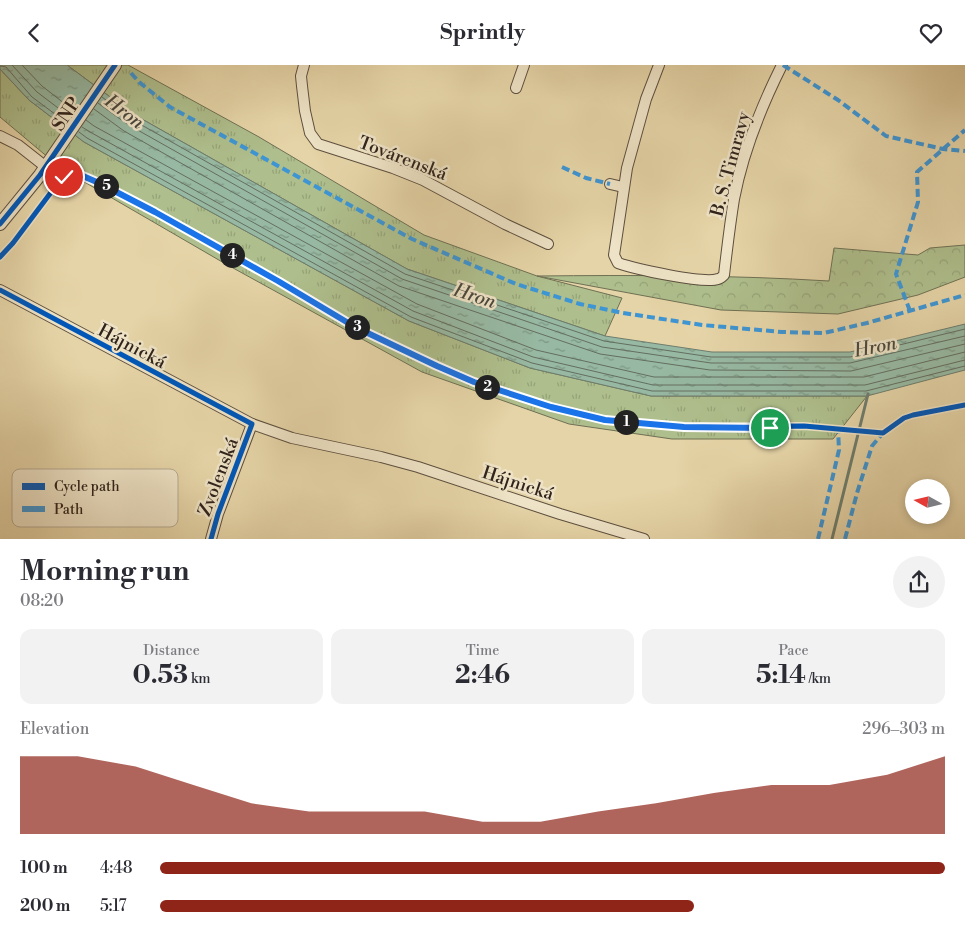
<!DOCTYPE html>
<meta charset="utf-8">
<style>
:root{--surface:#fff;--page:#f2f2f3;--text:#2b2b33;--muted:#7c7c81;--accent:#8f2418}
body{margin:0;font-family:"Libre Bodoni",serif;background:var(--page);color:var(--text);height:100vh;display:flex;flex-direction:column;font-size:19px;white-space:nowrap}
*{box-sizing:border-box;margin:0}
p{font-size:16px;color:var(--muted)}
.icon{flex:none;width:28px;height:28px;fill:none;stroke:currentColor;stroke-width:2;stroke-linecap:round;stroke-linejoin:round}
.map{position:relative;height:474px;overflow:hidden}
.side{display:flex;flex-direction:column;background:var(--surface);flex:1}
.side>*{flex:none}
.needle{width:32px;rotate:278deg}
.controls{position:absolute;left:905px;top:414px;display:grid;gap:10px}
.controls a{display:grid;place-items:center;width:45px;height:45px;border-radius:50%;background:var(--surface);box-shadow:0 2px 8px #0003;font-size:25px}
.pin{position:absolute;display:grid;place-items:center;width:42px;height:42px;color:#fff;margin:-21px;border:2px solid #fff;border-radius:50%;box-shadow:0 1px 5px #0007}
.km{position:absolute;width:25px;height:25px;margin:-12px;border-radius:50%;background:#222;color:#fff;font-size:14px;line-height:25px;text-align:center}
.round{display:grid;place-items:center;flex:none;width:52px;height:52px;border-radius:26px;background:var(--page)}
.summary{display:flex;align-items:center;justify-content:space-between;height:85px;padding:0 20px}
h1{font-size:28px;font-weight:800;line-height:38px}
.metrics{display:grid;grid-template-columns:repeat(3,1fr);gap:8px;height:85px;padding:5px 20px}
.metrics div{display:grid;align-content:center;border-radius:12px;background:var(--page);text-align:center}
.metrics b{font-size:25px;font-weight:800}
.metrics small{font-size:14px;font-weight:400}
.metrics p{font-size:14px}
.chart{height:140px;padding:10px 20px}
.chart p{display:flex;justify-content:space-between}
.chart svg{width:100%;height:90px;margin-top:5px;fill:var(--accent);opacity:.7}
ul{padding:0 20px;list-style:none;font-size:16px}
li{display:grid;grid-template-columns:80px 60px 1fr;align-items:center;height:38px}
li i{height:12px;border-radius:6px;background:var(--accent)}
header{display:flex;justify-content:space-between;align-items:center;height:65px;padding:0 20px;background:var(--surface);font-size:22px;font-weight:800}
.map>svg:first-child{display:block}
.grass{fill:url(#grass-tufts);stroke:#6f7054}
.forest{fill:url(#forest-crowns);stroke:#6f7054}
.water{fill:url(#water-ripples);stroke:#6e7d6d}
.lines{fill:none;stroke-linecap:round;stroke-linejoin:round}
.shore{stroke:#646e60;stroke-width:1}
.stream{stroke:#6e7d6d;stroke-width:3}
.minor-casing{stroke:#5d4f3f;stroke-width:12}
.tertiary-casing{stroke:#5d4f3f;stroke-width:14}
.minor{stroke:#eee3c6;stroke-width:10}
.tertiary{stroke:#eee3c6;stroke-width:12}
.quiet{stroke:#3d95d4;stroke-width:4;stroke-dasharray:8 4;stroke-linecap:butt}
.cycleway-casing{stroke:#eee3c6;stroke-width:8}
.cycleway{stroke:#0057b8;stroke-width:5}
.route-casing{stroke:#fff;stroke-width:10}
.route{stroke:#1a73e8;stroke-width:6}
.labels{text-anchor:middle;stroke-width:5;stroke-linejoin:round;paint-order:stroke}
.street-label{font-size:18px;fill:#30231c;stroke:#eee3c6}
.water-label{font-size:19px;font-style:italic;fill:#4a483e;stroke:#eee3c6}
.key{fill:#eee3c6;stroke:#b5a993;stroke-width:1}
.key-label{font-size:14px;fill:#30231c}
</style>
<header><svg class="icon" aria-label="back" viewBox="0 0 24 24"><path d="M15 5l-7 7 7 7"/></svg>Sprintly<svg class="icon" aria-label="heart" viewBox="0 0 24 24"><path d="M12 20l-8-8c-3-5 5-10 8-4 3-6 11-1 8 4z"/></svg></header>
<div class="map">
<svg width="965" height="474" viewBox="0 0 965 474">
<defs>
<pattern id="grass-tufts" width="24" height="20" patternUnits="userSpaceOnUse" patternTransform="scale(1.25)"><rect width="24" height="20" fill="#aebe8c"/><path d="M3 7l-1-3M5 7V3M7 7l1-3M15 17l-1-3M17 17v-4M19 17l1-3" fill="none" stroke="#96a378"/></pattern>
<pattern id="forest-crowns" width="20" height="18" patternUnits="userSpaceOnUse" patternTransform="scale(1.25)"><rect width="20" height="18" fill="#aebe8c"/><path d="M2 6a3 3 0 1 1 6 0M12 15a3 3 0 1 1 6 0" fill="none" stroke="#96a378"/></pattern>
<pattern id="water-ripples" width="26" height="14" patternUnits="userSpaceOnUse" patternTransform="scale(1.25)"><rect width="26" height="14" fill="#97b9a3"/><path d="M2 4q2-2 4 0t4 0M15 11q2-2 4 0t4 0" fill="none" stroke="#7c9684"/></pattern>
</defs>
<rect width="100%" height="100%" fill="#e5d4a7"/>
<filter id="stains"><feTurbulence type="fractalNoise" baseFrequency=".004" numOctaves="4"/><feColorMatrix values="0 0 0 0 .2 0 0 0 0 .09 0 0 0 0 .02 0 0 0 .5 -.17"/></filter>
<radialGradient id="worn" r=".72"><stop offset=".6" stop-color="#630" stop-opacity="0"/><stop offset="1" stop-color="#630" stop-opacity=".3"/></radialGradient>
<g class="grass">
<polygon points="67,0 128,0 259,72 424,170 537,211 622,233 605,271 407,204 133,49"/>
<polygon points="0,4 29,35 84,77 409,256 530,303 651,331 867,331 833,374 672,374 569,359 422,307 224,198 62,104 0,52"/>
</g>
<path class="forest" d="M965,180V212L918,230L838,249L721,245L537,211C634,210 732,210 829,216L834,183L918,190L930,183Z"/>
<polygon class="water" points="0,0 67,0 133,49 407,204 605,271 712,287 850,287 965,259 965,305 867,331 651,331 530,303 409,256 84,77 29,35 0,4"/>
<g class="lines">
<g class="shore">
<polyline points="12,0 37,27 70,52"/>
<polyline points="22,0 42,21 74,46"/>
<polyline points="0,1 6,2 32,32 67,58"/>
<polyline points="102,32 131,54 405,209 604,276 711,292 850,292 965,264"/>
<polyline points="98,38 127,59 402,214 602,282 711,298 850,298 965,271"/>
<polyline points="94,44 124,66 399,221 600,289 710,305 851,306 965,279"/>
<polyline points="86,55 94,61 417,239 536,285 654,312 864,312 965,287"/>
<polyline points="82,62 90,67 413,246 533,292 653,320 865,320 965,295"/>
<polyline points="79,67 87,73 411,252 532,298 652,326 866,326 965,301"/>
</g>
<polyline class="stream" points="832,474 868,329"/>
<g class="minor-casing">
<g id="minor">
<polyline points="304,0 301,11 302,21 305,46 310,68 318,79 393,103 423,115 505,159 548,179"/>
<path d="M659,0L646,34L627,103L614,190L618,198C635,204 703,219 718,214C720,214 723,211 724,210C727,184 730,159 734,134C743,87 761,42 782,0"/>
<polyline points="516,23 524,0"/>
<polyline points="0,71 18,80 46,102"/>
<polyline points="610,119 623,122"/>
<polyline points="0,225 252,359 292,373 381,392 418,402 560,449 644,474"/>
<polyline points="211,474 218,449 252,359"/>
</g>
</g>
<g class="tertiary-casing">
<polyline id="tertiary" points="0,159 40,110 115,0"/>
</g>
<use href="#minor" class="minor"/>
<use href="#tertiary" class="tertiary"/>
<g class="quiet">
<polyline points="783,0 838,35 886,71 943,84 965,86"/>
<polyline points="131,8 139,17 170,42 412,174 516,219 580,239 623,248 702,260 782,267 824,268 867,258 965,230"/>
<polyline points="562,102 586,113 610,119"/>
<polyline points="910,246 896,209 918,137 917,107 965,65"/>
<polyline points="818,474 839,385 838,364"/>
<polyline points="845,474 857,428 872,381 883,368"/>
</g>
<g class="cycleway-casing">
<g id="cycleway">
<polyline points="0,159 40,110 115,0"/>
<polyline points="0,192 13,178 58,118 69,108 76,108 99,118 155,147 278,216 325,245 380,274 474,317 551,342 605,355 656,360 684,362 804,361 883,368 904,353 913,350 965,340"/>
<polyline points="0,225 252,359 218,449 211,474"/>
</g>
</g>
<use href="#cycleway" class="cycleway"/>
</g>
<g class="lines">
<g class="route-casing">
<polyline id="route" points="64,112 69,108 76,108 99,118 155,147 278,216 355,262 437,301 474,317 551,342 605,355 684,362 770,363"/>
</g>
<use href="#route" class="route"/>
</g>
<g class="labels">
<g class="street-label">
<text transform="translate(66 49) rotate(-56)" y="6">SNP</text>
<text transform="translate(403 93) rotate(21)" y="6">Továrenská</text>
<text transform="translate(730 99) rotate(-75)" y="6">B. S. Timravy</text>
<text transform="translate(132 281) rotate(28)" y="6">Hájnická</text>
<text transform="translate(218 412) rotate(-69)" y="6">Zvolenská</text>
<text transform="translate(518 418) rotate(18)" y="6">Hájnická</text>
</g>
<g class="water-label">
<text transform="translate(125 46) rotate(37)" y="7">Hron</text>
<text transform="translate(475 230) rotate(18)" y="7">Hron</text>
<text transform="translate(875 281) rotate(-11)" y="7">Hron</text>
</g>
</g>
<rect x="12" y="404" width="166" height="58" rx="8" class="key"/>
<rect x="22" y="418" width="23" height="7" fill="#0057b8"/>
<rect x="22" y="441" width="23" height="6" fill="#3d95d4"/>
<g class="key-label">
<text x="54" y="426">Cycle path</text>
<text x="54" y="449">Path</text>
</g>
<rect width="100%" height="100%" filter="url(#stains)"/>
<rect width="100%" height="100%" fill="url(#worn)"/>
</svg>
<div class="controls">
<a><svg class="needle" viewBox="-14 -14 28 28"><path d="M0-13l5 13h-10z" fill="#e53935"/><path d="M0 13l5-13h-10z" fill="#7c7c81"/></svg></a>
</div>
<div class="pin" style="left:770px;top:363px;background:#1e9e55"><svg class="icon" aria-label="arrive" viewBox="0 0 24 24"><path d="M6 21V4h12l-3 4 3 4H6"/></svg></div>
<div class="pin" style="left:64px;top:112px;background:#d93025"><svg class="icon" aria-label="check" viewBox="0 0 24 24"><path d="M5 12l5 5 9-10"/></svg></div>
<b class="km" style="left:626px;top:357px">1</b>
<b class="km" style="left:487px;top:322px">2</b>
<b class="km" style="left:357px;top:262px">3</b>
<b class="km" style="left:232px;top:190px">4</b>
<b class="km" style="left:106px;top:121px">5</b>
</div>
<section class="side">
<div class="summary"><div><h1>Morning run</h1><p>08:20</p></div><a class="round"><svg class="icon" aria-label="share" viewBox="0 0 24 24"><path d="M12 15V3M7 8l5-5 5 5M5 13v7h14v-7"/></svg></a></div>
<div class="metrics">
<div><p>Distance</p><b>0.53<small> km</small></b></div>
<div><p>Time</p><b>2:46</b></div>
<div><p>Pace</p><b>5:14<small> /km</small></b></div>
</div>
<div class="chart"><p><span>Elevation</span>296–303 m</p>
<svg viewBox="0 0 160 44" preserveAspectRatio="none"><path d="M0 44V6L10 6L20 11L30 20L40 29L50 33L60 33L70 33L80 38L90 38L100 33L110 29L120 24L130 20L140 20L150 15L160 6V44z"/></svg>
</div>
<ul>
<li><b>100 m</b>4:48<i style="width:100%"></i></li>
<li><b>200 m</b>5:17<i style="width:68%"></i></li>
</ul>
</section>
